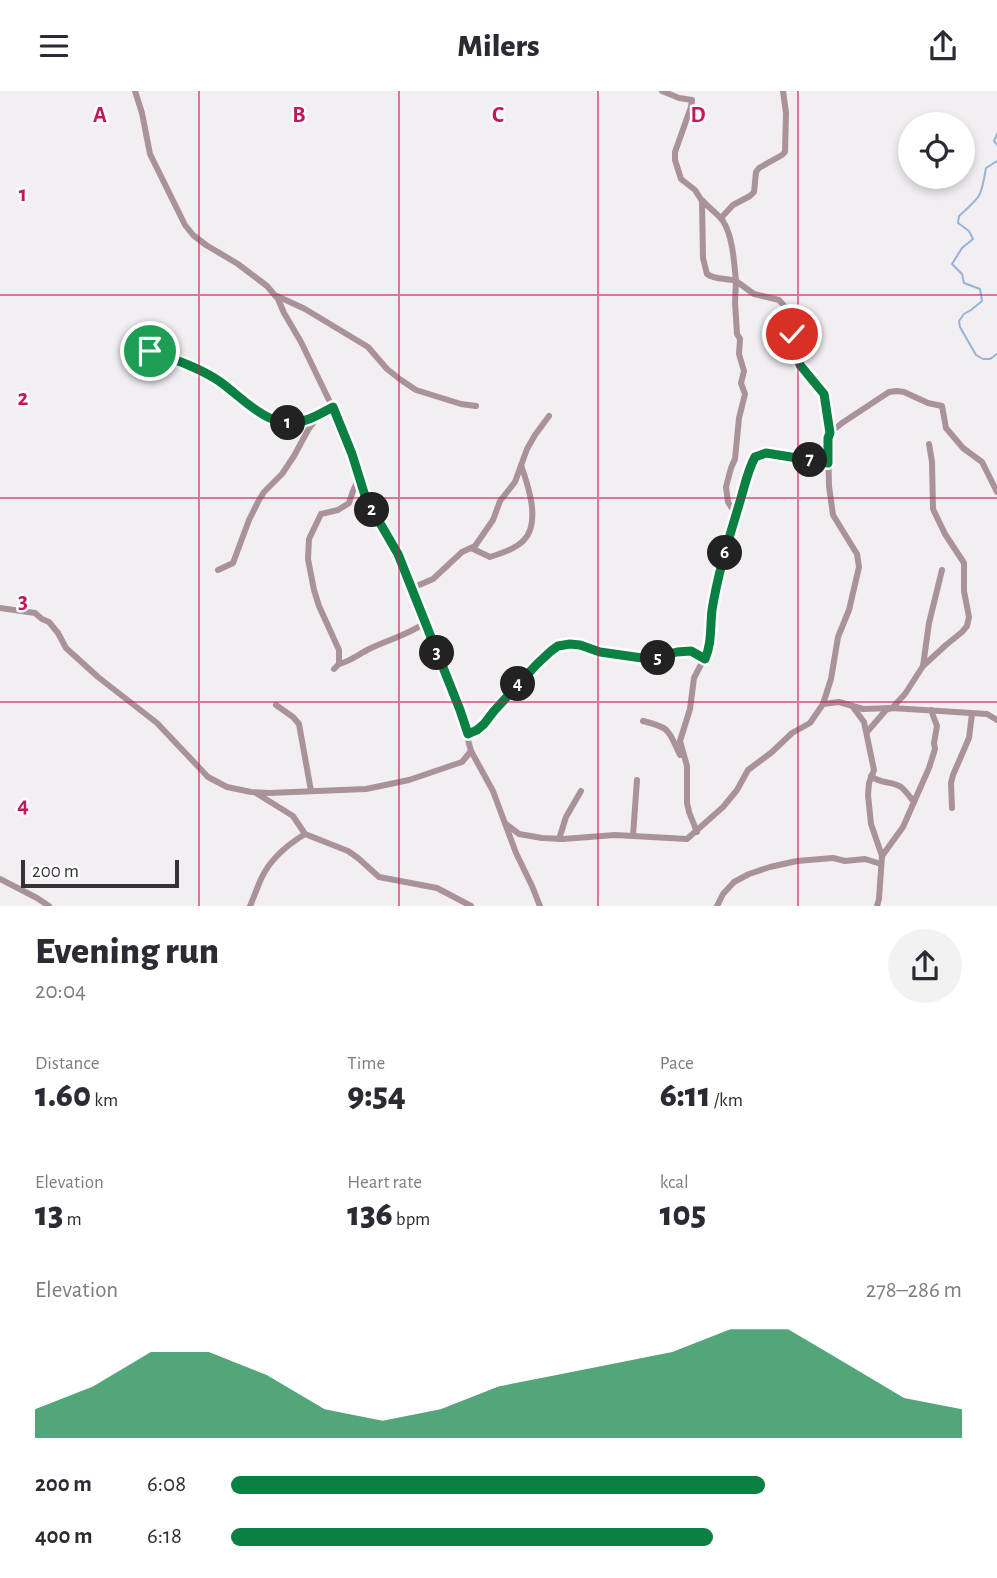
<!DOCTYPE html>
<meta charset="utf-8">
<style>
:root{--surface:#fff;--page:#f2f2f3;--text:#2b2b33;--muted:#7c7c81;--accent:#0b8043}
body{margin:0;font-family:"Alegreya Sans",sans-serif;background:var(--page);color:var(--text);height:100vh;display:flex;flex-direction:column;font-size:26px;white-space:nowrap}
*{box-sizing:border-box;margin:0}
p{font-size:23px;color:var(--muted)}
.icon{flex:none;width:38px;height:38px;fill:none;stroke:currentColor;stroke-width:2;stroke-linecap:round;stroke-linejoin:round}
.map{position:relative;height:815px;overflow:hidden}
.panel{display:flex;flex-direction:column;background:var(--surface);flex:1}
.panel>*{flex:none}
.buttons{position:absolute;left:898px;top:21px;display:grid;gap:14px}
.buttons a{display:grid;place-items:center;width:77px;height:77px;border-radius:50%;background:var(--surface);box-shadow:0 4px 10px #0003;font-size:35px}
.scale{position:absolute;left:21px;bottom:18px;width:158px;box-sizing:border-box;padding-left:7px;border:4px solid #343234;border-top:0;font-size:19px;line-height:24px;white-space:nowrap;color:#343234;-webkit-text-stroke:5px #fffbff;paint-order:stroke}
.pin{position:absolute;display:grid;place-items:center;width:60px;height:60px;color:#fff;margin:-30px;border:4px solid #fff;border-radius:50%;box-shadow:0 2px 7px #0007}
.km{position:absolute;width:35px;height:35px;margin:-18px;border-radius:50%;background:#222;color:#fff;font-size:19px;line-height:35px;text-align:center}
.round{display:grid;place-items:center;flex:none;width:74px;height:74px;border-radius:37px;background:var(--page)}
.headline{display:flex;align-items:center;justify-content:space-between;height:119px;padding:0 35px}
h1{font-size:38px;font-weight:800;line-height:52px}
.metrics{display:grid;grid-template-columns:repeat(3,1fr);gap:10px;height:119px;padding:7px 35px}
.metrics div{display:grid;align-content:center}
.metrics b{font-size:35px;font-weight:800}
.metrics small{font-size:19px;font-weight:400}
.metrics p{font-size:19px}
.chart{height:196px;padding:14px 35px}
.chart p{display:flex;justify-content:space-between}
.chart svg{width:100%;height:126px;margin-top:7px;fill:var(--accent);opacity:.7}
ul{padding:0 35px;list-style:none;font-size:23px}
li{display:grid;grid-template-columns:112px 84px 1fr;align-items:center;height:52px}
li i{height:18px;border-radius:9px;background:var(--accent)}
header{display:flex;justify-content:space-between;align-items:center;height:91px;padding:0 35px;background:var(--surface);font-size:32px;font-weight:800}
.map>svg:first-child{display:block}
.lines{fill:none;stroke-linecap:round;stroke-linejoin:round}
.stream{stroke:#96b4d7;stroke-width:2}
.street{stroke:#a99398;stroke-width:6}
.route-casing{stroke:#fff;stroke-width:14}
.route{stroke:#0b8043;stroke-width:9}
.grid{fill:none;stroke:#c2185b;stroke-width:2;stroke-opacity:0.55}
.grid-label{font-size:23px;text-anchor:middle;font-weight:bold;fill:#c2185b;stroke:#fffbff;stroke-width:5;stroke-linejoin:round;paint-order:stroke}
</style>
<header><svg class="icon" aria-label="menu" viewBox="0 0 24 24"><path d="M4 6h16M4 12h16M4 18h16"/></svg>Milers<svg class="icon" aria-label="share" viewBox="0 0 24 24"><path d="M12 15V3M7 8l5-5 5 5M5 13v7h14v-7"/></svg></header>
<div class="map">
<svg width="997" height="815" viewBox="0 0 997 815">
<rect width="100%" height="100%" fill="#f2eef2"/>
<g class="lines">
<g class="stream">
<polyline points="997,43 994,50 997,54"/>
<path d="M997,70L986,77C981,107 981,105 959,125L958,132L969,140L973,148L962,157L952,173L962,183L964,192L980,198L982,210L971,219L964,223L959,230L960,236L976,264L983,268H990L997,263"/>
</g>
<g class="street">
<polyline points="135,0 142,22 150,63 185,134 193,144 206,154 238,173 267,195 278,208 284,222 301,251 341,334 366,408 398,463 460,619 471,660 493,700 516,762 532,795 540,815"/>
<path d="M662,0L679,7L692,9L691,16L675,61V69L681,88L695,99L702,110L703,167L707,183C715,189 727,187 736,190L735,211L737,243L740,248L739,263L744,280L741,292L745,303L739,327L735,368L731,377L726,396L728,411L733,419L735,427L721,479L712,521L709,558L694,587L690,618L680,650L687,675V712L689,721L697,741"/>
<path d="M703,110C709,117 718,123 723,130C733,146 734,171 736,190L754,203L779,209L788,219L792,234L793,252L799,270L812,289L824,303L830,342"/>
<polyline points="721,127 733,114 750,105 754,101 756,81 759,77 782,64 785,61 786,22 783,0"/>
<polyline points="277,205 305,218 368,256 387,278 401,289 416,299 461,313 476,315"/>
<path d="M150,260C173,268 198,276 219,290C246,309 271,343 309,329C317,325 325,320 333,316"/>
<polyline points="735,423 746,388 755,366 766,362 828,372"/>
<path d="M471,457L490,466C500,463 516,458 524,449C541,431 528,394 521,374"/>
<polyline points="218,479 233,472 249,429 259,409 264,401 282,383 294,365 308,339 319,324"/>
<polyline points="412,497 433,488 462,461 475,455 493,429 500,410 515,391 527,358 535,344 549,325"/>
<polyline points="0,517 35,522 42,528 49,531 58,542 66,557 98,586 157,632 208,686 227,696 251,701 269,702 366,698 409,689 453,674 462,671 471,660"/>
<path d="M339,573C351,570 359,563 369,558C387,549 408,544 425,532"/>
<polyline points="923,575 946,554 962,541 967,535 969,526 964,500 964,472 945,443 933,418 932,371 929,353"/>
<polyline points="334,578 339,573 339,559 319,515 314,499 308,468 309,448 321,423 338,419 349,412 353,400 359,387"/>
<polyline points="823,613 831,588 838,546 849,519 859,476 857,463 833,424 829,395 828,347 830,342 842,332 889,301 897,300 904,301 928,312 942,315 946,337 963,357 982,371 997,401"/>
<polyline points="276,614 293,626 299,633 311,700"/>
<polyline points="853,616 864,631 874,679 869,692 868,704 871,733 882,765 879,808 877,815"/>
<path d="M643,630C672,637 668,640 680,664"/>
<polyline points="867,641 886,619 892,617 905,603 923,575 929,532 942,479"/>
<polyline points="468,643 477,639 484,633 502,610 537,573 551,560 558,556 570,553 580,554 600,561 649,568 677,561 691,560 705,568"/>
<path d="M871,685C880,693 892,690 901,696C906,700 910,706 914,711"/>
<polyline points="952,717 951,692 953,684 969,647 972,623"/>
<polyline points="506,733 519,743 542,747 563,748 615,744 687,748 723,716 737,699 748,679 772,661 792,642 810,632 823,613 839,611 863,618 892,617 987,623 997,629"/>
<polyline points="305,743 348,760 358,767 379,786 437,797 471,815"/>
<polyline points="633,745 637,689"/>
<polyline points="559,748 566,726 581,700"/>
<polyline points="882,765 903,736 929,677 935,658 934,652 937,635 931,619"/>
<polyline points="0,788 37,807 49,815"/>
<path d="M250,815C254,806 257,797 261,788C270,768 287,754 305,743L293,725L256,702"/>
<polyline points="717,815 723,803 734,791 749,783 770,776 797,770 833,767 845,770 865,768 881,773"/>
</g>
</g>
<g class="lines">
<g class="route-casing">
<path id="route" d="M150,260C173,268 198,276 219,290C246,309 271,343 309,328C317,325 325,320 333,316L352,363L366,408L398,463L460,619L468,643L477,639L484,633L494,620L537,573L551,560L558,555L570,553L580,554L600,561L649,568L677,561L691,560L705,568C712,552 710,536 712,519C718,481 730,444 741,407C745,393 748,379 755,366L766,362L828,372V347L830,342L824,303L800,274L792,243"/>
</g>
<use href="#route" class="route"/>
</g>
<path class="grid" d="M199,0V815M399,0V815M598,0V815M798,0V815M0,204H997M0,407H997M0,611H997"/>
<g class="grid-label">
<text x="100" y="31">A</text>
<text x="299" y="31">B</text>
<text x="498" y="31">C</text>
<text x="698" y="31">D</text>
<text x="23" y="110">1</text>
<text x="23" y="314">2</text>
<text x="23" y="517">3</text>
<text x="23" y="721">4</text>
</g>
</svg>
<div class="buttons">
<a><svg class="icon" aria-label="locate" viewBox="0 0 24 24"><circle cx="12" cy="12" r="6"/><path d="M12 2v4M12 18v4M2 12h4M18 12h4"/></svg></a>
</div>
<div class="scale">200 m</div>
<div class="pin" style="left:150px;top:260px;background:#1e9e55"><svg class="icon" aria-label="arrive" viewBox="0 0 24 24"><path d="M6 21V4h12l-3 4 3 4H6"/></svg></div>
<div class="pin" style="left:792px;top:243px;background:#d93025"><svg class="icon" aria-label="check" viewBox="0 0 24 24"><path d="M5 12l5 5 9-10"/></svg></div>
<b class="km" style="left:288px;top:332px">1</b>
<b class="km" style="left:372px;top:419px">2</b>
<b class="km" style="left:437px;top:562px">3</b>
<b class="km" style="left:518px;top:593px">4</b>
<b class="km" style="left:658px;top:567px">5</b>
<b class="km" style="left:725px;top:462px">6</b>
<b class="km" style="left:810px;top:369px">7</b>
</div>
<section class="panel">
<div class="headline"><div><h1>Evening run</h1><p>20:04</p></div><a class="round"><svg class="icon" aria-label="share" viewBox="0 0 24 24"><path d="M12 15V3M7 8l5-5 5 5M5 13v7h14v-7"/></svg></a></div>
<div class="metrics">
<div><p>Distance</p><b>1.60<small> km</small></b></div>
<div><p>Time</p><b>9:54</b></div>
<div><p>Pace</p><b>6:11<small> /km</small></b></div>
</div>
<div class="metrics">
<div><p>Elevation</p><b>13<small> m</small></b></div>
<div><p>Heart rate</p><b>136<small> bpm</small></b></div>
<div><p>kcal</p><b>105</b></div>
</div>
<div class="chart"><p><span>Elevation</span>278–286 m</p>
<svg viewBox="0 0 160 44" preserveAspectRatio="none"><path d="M0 44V34L10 26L20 14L30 14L40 22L50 34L60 38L70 34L80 26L90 22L100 18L110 14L120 6L130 6L140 18L150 30L160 34V44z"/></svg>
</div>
<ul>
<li><b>200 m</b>6:08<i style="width:73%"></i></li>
<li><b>400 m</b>6:18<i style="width:66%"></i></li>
</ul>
</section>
